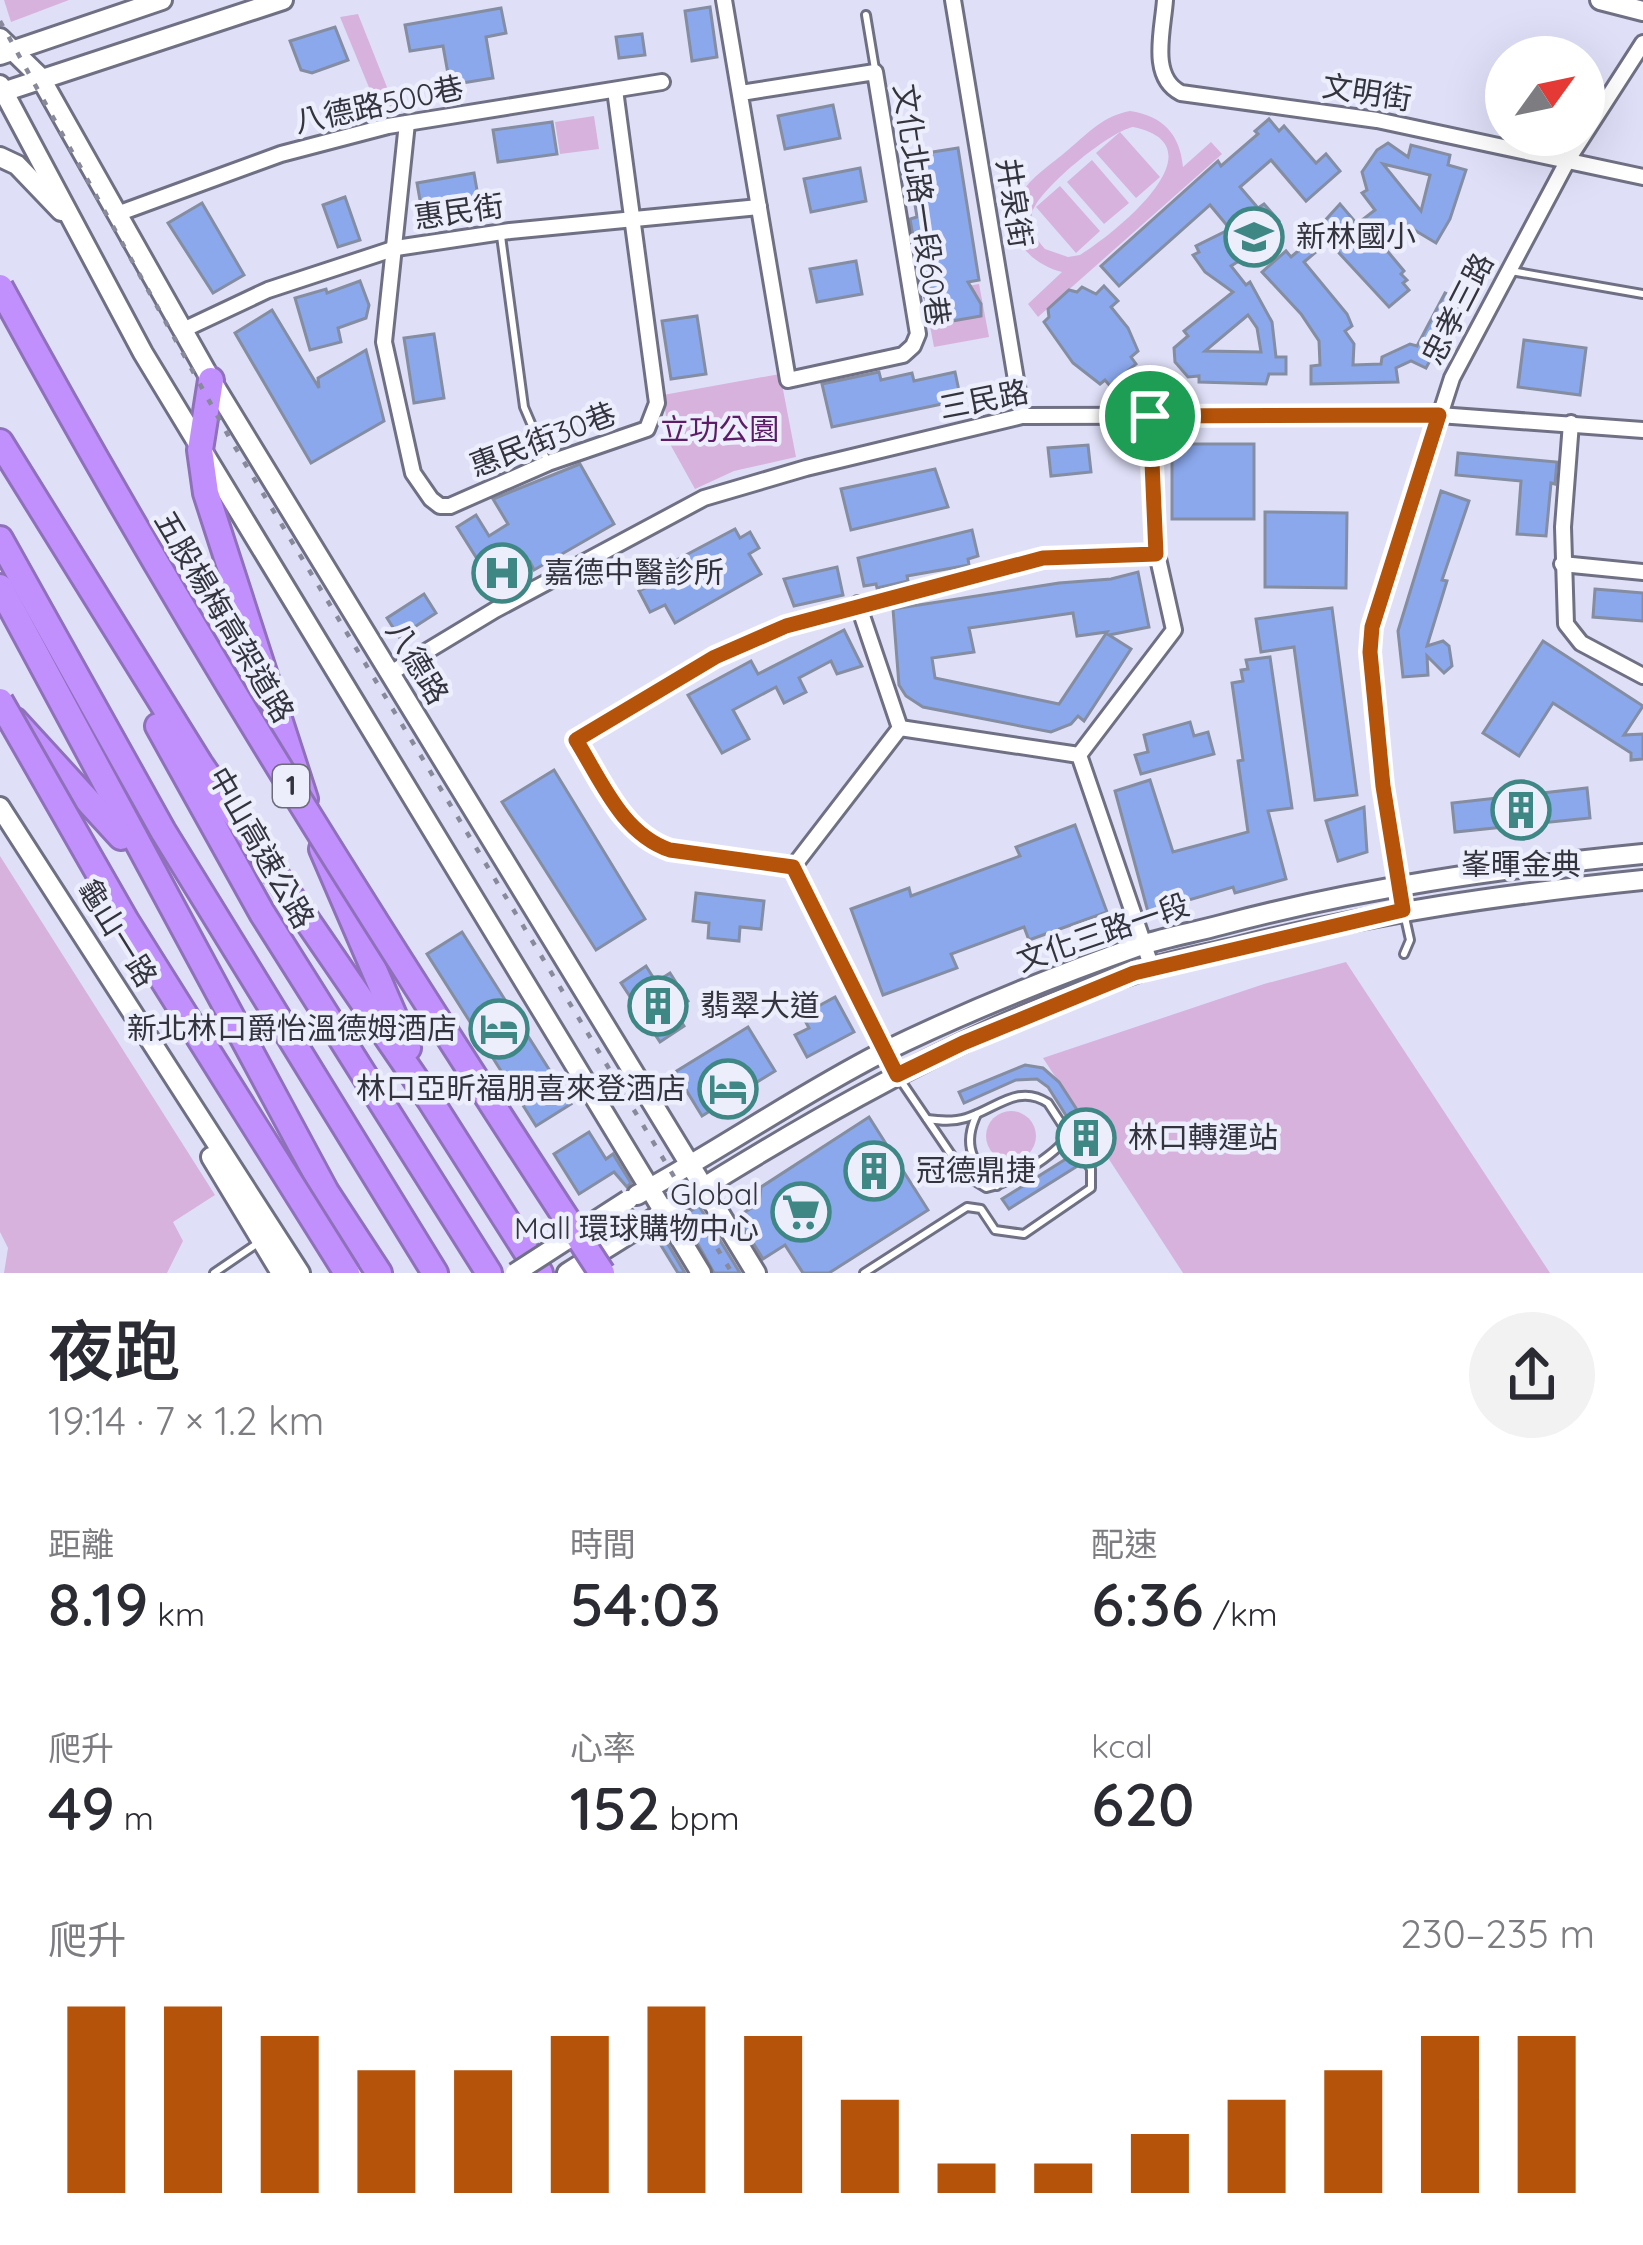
<!DOCTYPE html>
<html lang="zh-TW">
<meta charset="utf-8">
<style>
:root{--surface:#fff;--page:#f2f2f3;--text:#2b2b33;--muted:#7c7c81;--accent:#b45309}
body{margin:0;font-family:Quicksand,"Noto Sans TC",sans-serif;background:var(--page);color:var(--text);height:100vh;display:flex;flex-direction:column;font-size:45px;white-space:nowrap}
*{box-sizing:border-box;margin:0}
p{font-size:39px;color:var(--muted)}
.icon{flex:none;width:66px;height:66px;fill:none;stroke:currentColor;stroke-width:2;stroke-linecap:round;stroke-linejoin:round}
.map{position:relative;height:1273px;overflow:hidden}
.drawer{display:flex;flex-direction:column;background:var(--surface);flex:1}
.drawer>*{flex:none}
.needle{width:78px;rotate:57deg}
.fabs{position:absolute;left:1485px;top:36px;display:grid;gap:24px}
.fabs a{display:grid;place-items:center;width:120px;height:120px;border-radius:50%;background:var(--surface);box-shadow:0 12px 48px #0002;font-size:60px}
.pin{position:absolute;display:grid;place-items:center;width:102px;height:102px;color:#fff;margin:-51px;border:6px solid #fff;border-radius:50%;box-shadow:0 3px 12px #0007}
.round{display:grid;place-items:center;flex:none;width:126px;height:126px;border-radius:63px;background:var(--page)}
.headline{display:flex;align-items:center;justify-content:space-between;height:204px;padding:0 48px}
h1{font-size:66px;font-weight:600;line-height:90px}
.stats{display:grid;grid-template-columns:repeat(3,1fr);gap:18px;height:204px;padding:12px 48px}
.stats div{display:grid;align-content:center}
.stats b{font-size:60px;font-weight:600}
.stats small{font-size:33px;font-weight:400}
.stats p{font-size:33px}
.chart{height:336px;padding:24px 48px}
.chart p{display:flex;justify-content:space-between}
.chart svg{width:100%;height:216px;margin-top:12px;stroke:var(--accent);stroke-width:6}
.map>svg:first-child{display:block}
.green{fill:#d7b2dd;fill-rule:evenodd}
.building{fill:#8ba8ec;stroke:#848da1;stroke-width:3;fill-rule:evenodd}
.lines{fill:none;stroke-linecap:round;stroke-linejoin:round}
.lane-casing{stroke:#707085;stroke-width:12}
.street-casing{stroke:#707085;stroke-width:20}
.secondary-casing{stroke:#707085;stroke-width:24}
.highway-casing{stroke:#8f70ba;stroke-width:30}
.lane{stroke:#fff;stroke-width:6}
.street{stroke:#fff;stroke-width:14}
.secondary{stroke:#fff;stroke-width:18}
.highway{stroke:#c190fd;stroke-width:24}
.rail{stroke:#88899a;stroke-width:4.5;stroke-dasharray:6 12;stroke-linecap:butt}
.secondary-bridge-casing{stroke:#707085;stroke-width:24;stroke-linecap:butt}
.highway-bridge-casing{stroke:#8f70ba;stroke-width:30;stroke-linecap:butt}
.secondary-bridge{stroke:#fff;stroke-width:18}
.highway-bridge{stroke:#c190fd;stroke-width:24}
.route-casing{stroke:#fff;stroke-width:24}
.route{stroke:#b45309;stroke-width:15}
.labels{text-anchor:middle;stroke-width:9;stroke-linejoin:round;paint-order:stroke}
.shield{fill:#edeefc;stroke:#6b6c76;stroke-width:3}
.shield-label{font-size:27px;font-weight:bold;fill:#33343d}
.street-label{font-size:30px;fill:#33343d;stroke:#edeefc}
.poi-label{font-size:30px;fill:#33343d;stroke:#edeefc;text-anchor:start}
.park-label{font-size:30px;fill:#5d1c67;stroke:#edeefc}
</style>
<div class="map">
<svg width="1643" height="1273" viewBox="0 0 1643 1273">
<rect width="100%" height="100%" fill="#dfe0f8"/>
<g class="green">
<polygon points="4,0 69,0 11,22"/>
<polygon points="358,14 398,115 382,119 340,17"/>
<path d="M1130,111C1163,116 1180,134 1183,167L1211,142L1222,154L1038,317L1028,304L1062,272C1029,264 1000,232 1020,196C1030,177 1052,164 1068,150C1088,133 1103,116 1130,111ZM1133,127C1225,146 1113,235 1080,255L1068,257L1045,249C1036,239 1029,228 1032,214C1036,191 1110,131 1133,127Z"/>
<polygon points="594,116 599,149 560,154 555,122"/>
<polygon points="1120,132 1160,177 1136,198 1096,153"/>
<polygon points="1092,160 1129,203 1104,224 1067,182"/>
<polygon points="1060,186 1100,231 1076,253 1036,207"/>
<polygon points="979,284 989,337 934,347 926,305 935,304 945,290"/>
<polygon points="780,374 796,457 734,471 695,489 670,444 663,395"/>
<polygon points="0,856 215,1195 173,1222 183,1241 167,1273 4,1273 8,1248 0,1232"/>
<polygon points="1346,962 1550,1273 1183,1273 1043,1058 1264,984"/>
<circle cx="1011" cy="1136" r="25"/>
</g>
<g class="building">
<polygon points="710,7 717,57 692,61 685,11"/>
<polygon points="501,8 506,33 486,37 493,78 450,85 443,46 410,51 405,25"/>
<polygon points="335,27 348,60 312,73 301,70 290,41"/>
<polygon points="642,34 645,55 619,58 616,37"/>
<polygon points="833,105 840,138 785,149 778,116"/>
<path d="M1269,119L1279,131L1284,126L1316,163L1326,154L1340,171L1306,201L1271,160L1240,187L1258,208L1264,204L1279,221L1258,239L1263,246L1249,255L1235,239L1230,243L1239,261L1231,266L1246,285L1250,282L1272,322L1276,357H1286V374H1269L1266,384L1199,382V376L1188,377L1175,362L1174,348L1188,336L1184,331L1233,292L1205,272L1193,255L1199,252L1196,246L1230,229L1210,205L1119,286L1101,266L1218,161L1221,166L1258,134L1255,131ZM1248,315L1257,328L1261,352L1205,351Z"/>
<polygon points="552,122 557,154 498,162 493,130"/>
<path d="M1388,143L1408,157L1411,145L1450,155L1448,165L1466,170L1450,219L1436,243L1401,222L1379,241L1404,271L1401,274L1407,280L1403,283L1409,290L1389,307L1339,253L1335,236L1304,262L1347,314L1352,326L1345,331L1354,344L1353,365L1381,364L1382,357L1410,344L1417,346L1445,293L1462,301L1426,368L1411,361L1396,368L1398,382L1311,384V366L1320,365L1319,341L1301,314L1262,272L1286,251L1291,257L1321,232L1318,228L1340,204L1357,224L1375,210L1362,193L1367,190L1362,172L1377,150ZM1383,164L1430,175L1421,211Z"/>
<polygon points="958,148 979,280 968,282 981,304 981,316 935,324 922,290 910,219 917,217 907,156"/>
<polygon points="860,168 866,201 811,212 804,179"/>
<polygon points="474,173 481,213 424,223 417,183"/>
<polygon points="345,197 360,240 338,247 323,205"/>
<polygon points="202,203 244,275 213,293 168,223"/>
<polygon points="856,261 862,294 817,302 810,269"/>
<polygon points="360,281 369,305 366,318 338,328 341,342 310,350 295,298 326,289 327,293"/>
<polygon points="1104,286 1118,301 1111,307 1128,328 1138,351 1131,357 1136,364 1110,386 1105,380 1100,384 1073,363 1044,322 1049,317 1048,309 1069,290 1077,292 1082,287 1096,294"/>
<polygon points="272,310 319,388 318,378 366,350 384,421 311,463 235,333"/>
<polygon points="697,316 706,374 671,379 662,321"/>
<polygon points="434,334 444,398 414,403 404,338"/>
<polygon points="1524,340 1586,348 1580,395 1518,387"/>
<polygon points="879,372 881,380 912,373 914,381 955,372 961,400 832,427 822,384"/>
<rect x="1172" y="444" width="82" height="75"/>
<polygon points="1088,445 1091,472 1051,476 1048,448"/>
<polygon points="1458,453 1557,462 1555,484 1551,483 1546,536 1517,534 1521,481 1456,475"/>
<polygon points="580,464 614,524 534,570 530,562 498,583 490,570 486,573 457,527 476,515 489,536 508,524 493,499"/>
<polygon points="935,469 948,507 851,530 841,489"/>
<polygon points="1441,491 1469,501 1442,580 1447,581 1427,646 1443,641 1449,646 1452,666 1444,673 1427,656 1428,675 1403,677 1398,631"/>
<polygon points="1265,512 1347,513 1346,588 1265,587"/>
<polygon points="735,529 740,538 750,532 759,548 749,554 761,574 675,623 665,605 650,612 639,591 655,583 650,574"/>
<polygon points="972,530 978,556 968,559 969,565 907,576 908,581 877,588 876,584 864,586 858,558"/>
<polygon points="837,567 843,595 794,606 784,579"/>
<path d="M1138,572L1149,627L1109,635L1131,649L1084,721L1078,716L1071,724L1051,732L923,707L906,696L899,685L893,609L1059,583L1111,579ZM1073,613L1077,636L1107,632L1059,704L935,678L932,658L974,652L969,628Z"/>
<polygon points="1595,589 1643,593 1643,621 1593,617"/>
<polygon points="424,594 436,613 399,637 387,618"/>
<polygon points="1332,608 1357,795 1315,800 1294,647 1261,652 1256,619"/>
<polygon points="844,630 862,666 837,674 831,661 799,678 806,692 784,703 776,687 733,710 749,739 722,753 688,695 751,661 758,674"/>
<polygon points="1543,641 1643,706 1624,735 1643,734 1643,759 1631,760 1631,753 1553,703 1519,756 1483,733"/>
<polygon points="1270,657 1292,808 1268,811 1286,879 1235,893 1233,887 1148,912 1115,791 1150,780 1173,852 1248,832 1238,761 1243,760 1232,683 1243,681 1241,670 1248,669 1246,660"/>
<polygon points="1190,722 1194,736 1208,732 1214,754 1141,774 1135,755 1148,752 1144,735"/>
<polygon points="554,770 645,919 596,950 502,802"/>
<polygon points="1587,788 1590,818 1455,832 1452,803"/>
<polygon points="1364,807 1367,852 1338,861 1326,821"/>
<polygon points="1075,825 1107,912 1029,940 1024,927 951,954 957,968 883,995 851,909 909,888 911,896 1020,856 1016,847"/>
<polygon points="696,893 764,901 761,929 740,927 739,941 708,938 709,923 693,921"/>
<polygon points="462,932 571,1104 536,1126 427,954"/>
<polygon points="646,966 656,982 670,973 688,1001 674,1010 684,1026 660,1042 621,983"/>
<polygon points="835,997 854,1032 807,1057 795,1035 809,1028 802,1015"/>
<polygon points="748,1027 775,1071 702,1116 675,1072"/>
<polygon points="1025,1065 1043,1068 1059,1082 1092,1133 1096,1144 1093,1158 1048,1087 1037,1079 1016,1080 964,1103 959,1092"/>
<polygon points="869,1117 928,1210 829,1273 803,1273 785,1245 763,1259 737,1217 759,1203 761,1187"/>
<polygon points="589,1132 606,1159 613,1154 631,1183 627,1187 614,1172 579,1194 554,1154"/>
<polygon points="1070,1151 1079,1165 1009,1209 1002,1199 1069,1157 1066,1152"/>
<polygon points="699,1206 740,1273 714,1273 682,1216"/>
<polygon points="660,1231 685,1273 678,1273 654,1234"/>
</g>
<g class="lines">
<g class="lane-casing">
<g id="lane">
<polyline points="866,15 875,69"/>
<polyline points="501,236 524,407 548,463"/>
<polyline points="1511,271 1643,294"/>
<polyline points="1151,420 1156,551"/>
<polyline points="1404,954 1410,940 1404,913"/>
<path d="M899,1078L965,1175L986,1188C1011,1183 1054,1156 1069,1135"/>
<path d="M977,1114C962,1145 972,1163 997,1186"/>
<polyline points="214,1273 255,1245"/>
<path d="M864,1273L967,1207L981,1209L995,1230L1024,1234L1091,1188V1169L1048,1103C1018,1083 996,1109 966,1118C953,1122 941,1121 927,1119"/>
</g>
</g>
<g class="street-casing">
<g id="street">
<polyline points="724,0 788,380 903,355 913,346 918,334 875,72 741,93"/>
<polyline points="953,0 1022,416"/>
<path d="M1165,0C1163,30 1149,77 1181,93L1377,120L1643,177"/>
<polyline points="407,123 384,342 413,473 431,499 440,506 450,506 548,463 647,429 657,403 615,90"/>
<polyline points="117,214 281,154 388,126 662,82"/>
<polyline points="183,330 268,290 396,248 510,231 759,207"/>
<polyline points="1571,423 1563,527 1566,624 1581,643 1643,676"/>
<polyline points="1562,564 1643,572"/>
<polyline points="858,604 900,728"/>
<polyline points="389,674 495,610 704,498 806,468 1022,416 1439,415 1643,430"/>
<path d="M1079,755L900,728L793,867L669,850C622,834 601,780 576,740L715,657L786,626L1043,558L1157,554L1174,630L1079,755L1152,968"/>
<polyline points="793,867 897,1075"/>
<polyline points="1403,910 1383,786 1370,652 1372,627 1452,378 1569,158 1643,43"/>
</g>
</g>
<g class="secondary-casing">
<g id="secondary">
<polyline points="1600,0 1643,11"/>
<polyline points="0,38 40,77 211,380 756,1273"/>
<polyline points="0,55 162,0"/>
<polyline points="0,85 143,353 701,1273"/>
<polyline points="0,93 283,0"/>
<polyline points="0,157 17,165 61,211"/>
<polyline points="0,807 300,1273"/>
<polyline points="211,1157 281,1273"/>
<path d="M637,1195C720,1150 797,1096 881,1053C965,1012 1054,976 1142,945C1167,937 1195,932 1221,925C1360,888 1501,868 1643,854"/>
<path d="M567,1273C748,1159 931,1040 1135,973C1169,961 1206,955 1241,946C1374,913 1506,894 1643,880"/>
</g>
</g>
<g class="highway-casing">
<g id="highway">
<polyline points="211,380 200,450 206,493 305,799"/>
<polyline points="0,442 200,764 430,1100 540,1273"/>
<polyline points="0,539 163,831 435,1273"/>
<polyline points="0,587 326,1192 379,1273"/>
<polyline points="15,721 121,837"/>
<polyline points="158,726 262,913 489,1273"/>
<polyline points="322,849 408,1048"/>
</g>
</g>
<use href="#lane" class="lane"/>
<use href="#street" class="street"/>
<use href="#secondary" class="secondary"/>
<use href="#highway" class="highway"/>
<polyline class="rail" points="0,21 229,437 732,1273"/>
<g class="secondary-bridge-casing">
<polyline id="secondary-bridge" points="515,1273 628,1200"/>
</g>
<g class="highway-bridge-casing">
<g id="highway-bridge">
<path d="M0,287C184,626 391,951 602,1273"/>
<polyline points="0,701 126,921 347,1273"/>
</g>
</g>
<use href="#secondary-bridge" class="secondary-bridge"/>
<use href="#highway-bridge" class="highway-bridge"/>
</g>
<g class="lines">
<g class="route-casing">
<path id="route" d="M1439,415L1372,627L1370,652L1383,786L1403,910L1134,973L963,1043L897,1075L793,867L670,850C622,834 601,780 576,740L715,657L786,626L1043,558L1156,554L1150,416Z"/>
</g>
<use href="#route" class="route"/>
</g>
<defs>
<g id="school-ring" transform="scale(3)"><circle r="9.5" fill="#edeefc" stroke="#3f8785" stroke-width="1.5"/><path d="M0-5L7-2L0 1L-7-2ZM-4 1L0 2.5L4 1V4Q0 6-4 4Z" fill="#3f8785"/></g>
<g id="hospital-ring" transform="scale(3)"><circle r="9.5" fill="#edeefc" stroke="#3f8785" stroke-width="1.5"/><path d="M-5-5h3v3.5h4V-5h3V5h-3V1.5h-4V5h-3Z" fill="#3f8785"/></g>
<g id="building-ring" transform="scale(3)"><circle r="9.5" fill="#edeefc" stroke="#3f8785" stroke-width="1.5"/><path d="M-4-6H4V6H1V3H-1V6H-4ZM-2.5-4.3h1.7v1.8h-1.7ZM.8-4.3h1.7v1.8H.8ZM-2.5-1h1.7V.8h-1.7ZM.8-1h1.7V.8H.8Z" fill="#3f8785"/></g>
<g id="hotel-ring" transform="scale(3)"><circle r="9.5" fill="#edeefc" stroke="#3f8785" stroke-width="1.5"/><path d="M-6-4.5h1.5V1H6V5H4.5V3h-9V5H-6ZM-4 0a1.8 1.8 0 1 1 3.6 0ZM.5 0V-2.5h3Q6-2.5 6 0Z" fill="#3f8785"/></g>
<g id="supermarket-ring" transform="scale(3)"><circle r="9.5" fill="#edeefc" stroke="#3f8785" stroke-width="1.5"/><path d="M-6-5.5h2.5l.6 2H6L4.5 2H-2.5L-4.4-4H-6ZM-1.5 3.2a1.3 1.3 0 1 0 .1 0ZM3 3.2a1.3 1.3 0 1 0 .1 0Z" fill="#3f8785"/></g>
</defs>
<g fill-rule="evenodd">
<use href="#school-ring" x="1254" y="237"/>
<use href="#hospital-ring" x="502" y="573"/>
<use href="#building-ring" x="1521" y="810"/>
<use href="#building-ring" x="658" y="1006"/>
<use href="#hotel-ring" x="499" y="1029"/>
<use href="#hotel-ring" x="728" y="1089"/>
<use href="#building-ring" x="1086" y="1138"/>
<use href="#building-ring" x="874" y="1171"/>
<use href="#supermarket-ring" x="801" y="1212"/>
</g>
<g class="labels">
<rect class="shield" x="273" y="765" width="36" height="42" rx="9"/>
<g class="shield-label">
<text x="291" y="795">1</text>
</g>
<g class="street-label">
<text transform="translate(1367 93) rotate(9)" y="10">文明街</text>
<text transform="translate(379 105) rotate(-12)" y="10">八德路500巷</text>
<text transform="translate(1014 203) rotate(81)" y="10">井泉街</text>
<text transform="translate(921 205) rotate(82)" y="10">文化北路一段60巷</text>
<text transform="translate(459 212) rotate(-8)" y="10">惠民街</text>
<text transform="translate(1458 309) rotate(-63)" y="10">忠孝三路</text>
<text transform="translate(984 400) rotate(-11)" y="10">三民路</text>
<text transform="translate(543 440) rotate(-21)" y="10">惠民街30巷</text>
<text transform="translate(224 617) rotate(59)" y="10">五股楊梅高架道路</text>
<text transform="translate(417 663) rotate(59)" y="10">八德路</text>
<text transform="translate(261 848) rotate(60)" y="10">中山高速公路</text>
<text transform="translate(117 933) rotate(58)" y="10">龜山一路</text>
<text transform="translate(1103 933) rotate(-19)" y="10">文化三路一段</text>
</g>
<g class="poi-label">
<text x="1296" y="247">新林國小</text>
<text x="544" y="583">嘉德中醫診所</text>
<text x="1521" y="875" text-anchor="middle">峯暉金典</text>
<text x="700" y="1016">翡翠大道</text>
<text x="457" y="1039" text-anchor="end">新北林口爵怡溫德姆酒店</text>
<text x="686" y="1099" text-anchor="end">林口亞昕福朋喜來登酒店</text>
<text x="1128" y="1148">林口轉運站</text>
<text x="916" y="1181">冠德鼎捷</text>
<text x="759" y="1205" text-anchor="end">Global<tspan x="759" dy="34">Mall 環球購物中心</tspan></text>
</g>
<g class="park-label">
<text x="719" y="440">立功公園</text>
</g>
</g>
</svg>
<div class="fabs">
<a><svg class="needle" viewBox="-14 -14 28 28"><path d="M0-13l5 13h-10z" fill="#e53935"/><path d="M0 13l5-13h-10z" fill="#7c7c81"/></svg></a>
</div>
<div class="pin" style="left:1150px;top:416px;background:#1e9e55"><svg class="icon" aria-label="arrive" viewBox="0 0 24 24"><path d="M6 21V4h12l-3 4 3 4H6"/></svg></div>
</div>
<section class="drawer">
<div class="headline"><div><h1>夜跑</h1><p>19:14 · 7 × 1.2 km</p></div><a class="round"><svg class="icon" aria-label="share" viewBox="0 0 24 24"><path d="M12 15V3M7 8l5-5 5 5M5 13v7h14v-7"/></svg></a></div>
<div class="stats">
<div><p>距離</p><b>8.19<small> km</small></b></div>
<div><p>時間</p><b>54:03</b></div>
<div><p>配速</p><b>6:36<small> /km</small></b></div>
</div>
<div class="stats">
<div><p>爬升</p><b>49<small> m</small></b></div>
<div><p>心率</p><b>152<small> bpm</small></b></div>
<div><p>kcal</p><b>620</b></div>
</div>
<div class="chart"><p><span>爬升</span>230–235 m</p>
<svg viewBox="0 0 160 44" preserveAspectRatio="none"><path d="M5 44V6M15 44V6M25 44V12M35 44V19M45 44V19M55 44V12M65 44V6M75 44V12M85 44V25M95 44V38M105 44V38M115 44V32M125 44V25M135 44V19M145 44V12M155 44V12"/></svg>
</div>
</section>
